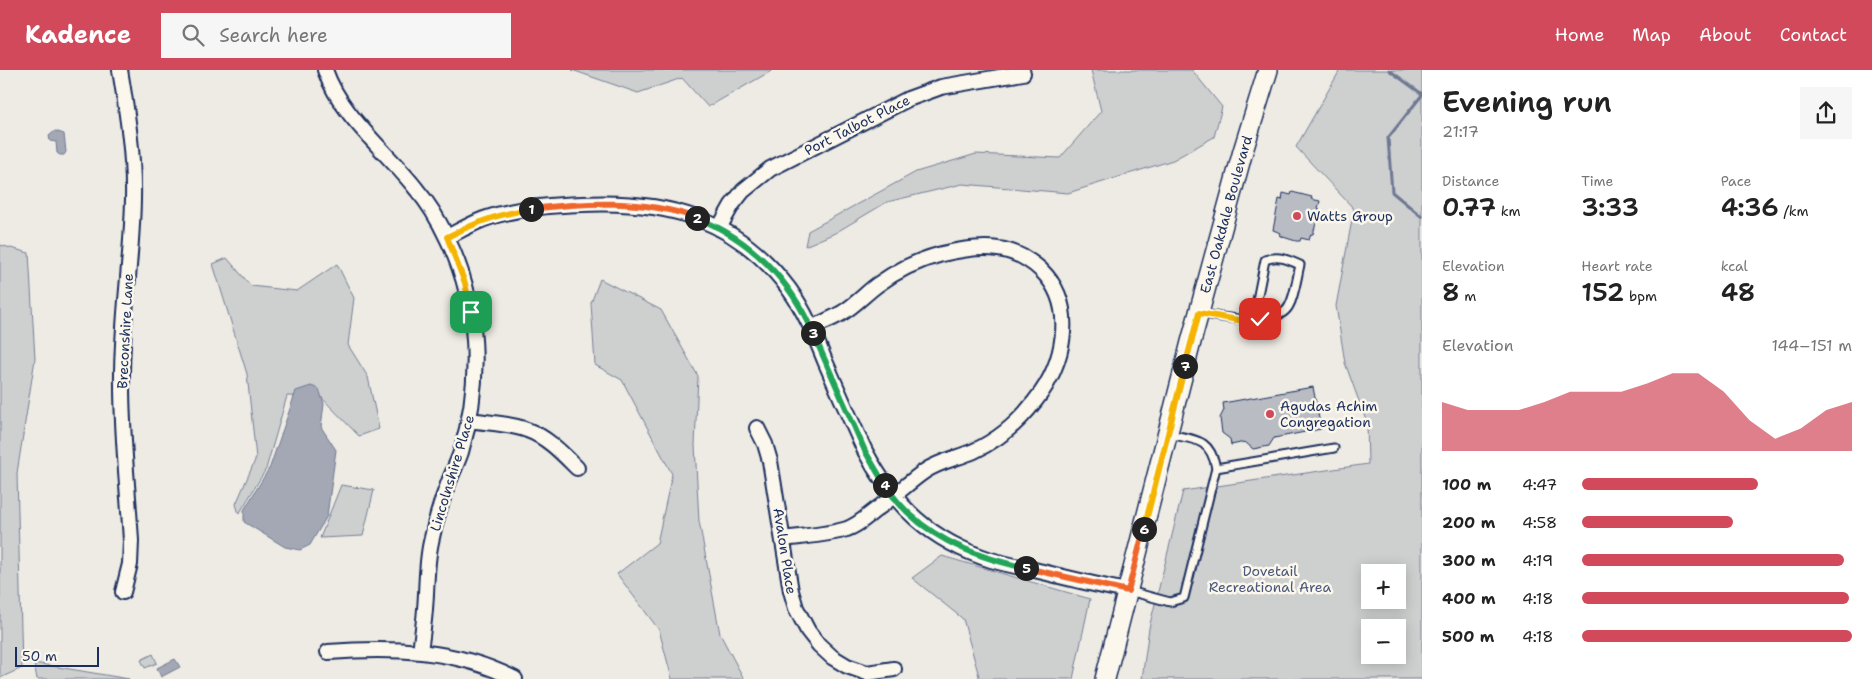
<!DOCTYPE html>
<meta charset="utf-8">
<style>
:root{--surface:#fff;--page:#f6f6f6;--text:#222;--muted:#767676;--accent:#d1495b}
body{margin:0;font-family:"Shantell Sans",sans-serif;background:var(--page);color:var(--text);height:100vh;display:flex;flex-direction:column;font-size:19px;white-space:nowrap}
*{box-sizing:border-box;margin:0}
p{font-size:16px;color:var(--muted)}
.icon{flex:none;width:28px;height:28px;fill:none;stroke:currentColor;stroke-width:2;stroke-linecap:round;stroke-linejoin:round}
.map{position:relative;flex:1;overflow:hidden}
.details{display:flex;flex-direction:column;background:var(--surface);width:450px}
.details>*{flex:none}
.fabs{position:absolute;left:1361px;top:494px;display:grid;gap:10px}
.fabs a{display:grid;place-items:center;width:45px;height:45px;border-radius:0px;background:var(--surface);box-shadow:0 2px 12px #0003;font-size:25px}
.scale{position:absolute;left:15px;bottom:12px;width:84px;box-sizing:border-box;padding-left:5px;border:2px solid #1b2f5e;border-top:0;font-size:14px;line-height:18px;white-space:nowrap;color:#1b2f5e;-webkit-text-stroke:4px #fbf7ec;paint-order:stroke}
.pin{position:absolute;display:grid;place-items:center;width:42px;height:42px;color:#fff;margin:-21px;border-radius:10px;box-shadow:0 2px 8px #0006}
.km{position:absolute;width:25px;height:25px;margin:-12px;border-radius:50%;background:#222;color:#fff;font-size:14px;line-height:25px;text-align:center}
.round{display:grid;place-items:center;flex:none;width:52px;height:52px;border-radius:0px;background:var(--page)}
.overview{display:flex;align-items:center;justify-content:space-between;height:85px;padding:0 20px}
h1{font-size:28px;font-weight:600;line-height:38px}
.metrics{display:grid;grid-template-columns:repeat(3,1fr);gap:8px;height:85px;padding:5px 20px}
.metrics div{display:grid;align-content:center}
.metrics b{font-size:25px;font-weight:600}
.metrics small{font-size:14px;font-weight:400}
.metrics p{font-size:14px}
.chart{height:140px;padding:10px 20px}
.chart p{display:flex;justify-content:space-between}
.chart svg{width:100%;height:90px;margin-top:5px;fill:var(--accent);opacity:.7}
ul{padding:0 20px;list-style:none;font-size:16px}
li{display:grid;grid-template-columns:80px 60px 1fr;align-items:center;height:38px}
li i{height:12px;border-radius:6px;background:var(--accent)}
header{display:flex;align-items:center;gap:30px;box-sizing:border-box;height:70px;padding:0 25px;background:var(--accent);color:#fff}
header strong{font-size:24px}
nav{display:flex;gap:28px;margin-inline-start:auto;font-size:18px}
.search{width:350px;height:45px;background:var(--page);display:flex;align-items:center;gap:12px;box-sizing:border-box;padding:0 18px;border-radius:0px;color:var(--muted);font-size:19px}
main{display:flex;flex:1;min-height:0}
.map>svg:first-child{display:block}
.green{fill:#cecfcf;stroke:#747f96;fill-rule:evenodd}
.water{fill:#a3a8b4;stroke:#6d7892}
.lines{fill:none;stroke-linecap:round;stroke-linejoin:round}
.stream{stroke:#6d7892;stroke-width:3}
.building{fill:#b9bcc3;stroke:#1b2f5e}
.service-casing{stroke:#1b2f5e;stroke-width:11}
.minor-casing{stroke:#1b2f5e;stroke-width:18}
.secondary-casing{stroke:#1b2f5e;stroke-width:22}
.service{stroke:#fbf7ec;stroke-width:7}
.minor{stroke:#fbf7ec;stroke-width:14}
.secondary{stroke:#fbf7ec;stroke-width:19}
.split-1-casing{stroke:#fff;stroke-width:10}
.split-2-casing{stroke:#fff;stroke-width:10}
.split-3-casing{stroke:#fff;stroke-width:10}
.split-4-casing{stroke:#fff;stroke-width:10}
.split-5-casing{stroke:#fff;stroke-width:10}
.split-6-casing{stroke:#fff;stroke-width:10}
.split-7-casing{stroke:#fff;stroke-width:10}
.split-8-casing{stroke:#fff;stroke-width:10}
.split-1{stroke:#f5b400;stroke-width:6}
.split-2{stroke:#f0652b;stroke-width:6}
.split-3{stroke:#22a559;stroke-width:6}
.split-4{stroke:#22a559;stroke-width:6}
.split-5{stroke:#22a559;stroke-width:6}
.split-6{stroke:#f0652b;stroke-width:6}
.split-7{stroke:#f5b400;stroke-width:6}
.split-8{stroke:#f5b400;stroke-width:6}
.poi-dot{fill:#d1495b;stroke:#fbf7ec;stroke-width:2}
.labels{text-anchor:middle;stroke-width:5;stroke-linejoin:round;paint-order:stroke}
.street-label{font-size:14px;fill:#1b2f5e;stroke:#fbf7ec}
.poi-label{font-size:14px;fill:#1b2f5e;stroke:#fbf7ec;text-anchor:start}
.park-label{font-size:14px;fill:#48577a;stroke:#fbf7ec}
</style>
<header>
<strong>Kadence</strong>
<div class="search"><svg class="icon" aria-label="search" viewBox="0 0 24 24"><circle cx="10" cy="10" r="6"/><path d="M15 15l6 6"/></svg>Search here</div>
<nav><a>Home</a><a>Map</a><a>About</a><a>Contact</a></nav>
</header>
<main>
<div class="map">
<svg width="1422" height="609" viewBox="0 0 1422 609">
<rect width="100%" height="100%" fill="#eeebe4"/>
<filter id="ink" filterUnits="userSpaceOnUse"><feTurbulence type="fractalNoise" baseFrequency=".02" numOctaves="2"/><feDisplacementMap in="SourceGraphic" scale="10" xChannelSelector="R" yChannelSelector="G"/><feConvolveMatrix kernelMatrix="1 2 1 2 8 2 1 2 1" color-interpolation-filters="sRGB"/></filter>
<g filter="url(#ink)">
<g class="green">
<polygon points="572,0 773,0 708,37 682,8 638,23"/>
<polygon points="1091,0 1192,0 1222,37 1214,67 1173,90 1068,123 962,114 887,132 835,163 805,176 808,161 916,102 976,84 1060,88 1101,41"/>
<path d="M1340,0H1422V609H1142L1149,558L1183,421L1368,394L1367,353L1345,293L1336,236L1354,139L1296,77ZM1370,502H1398V530H1370ZM1370,558H1398V585H1370Z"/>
<polygon points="0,175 29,183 35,289 17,403 22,598 0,608"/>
<polygon points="227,188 251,216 297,221 337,194 354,228 348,275 368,307 379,359 359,366 321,327 287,326 266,399 239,444 236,434 256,388 247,304 213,194"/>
<polygon points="600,209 661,240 698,306 695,375 699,451 720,564 744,609 672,609 659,560 617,504 657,473 672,404 622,310 595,295 591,233"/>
<polygon points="341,415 374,420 363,466 320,468"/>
<polygon points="942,486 1090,529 1073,609 978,609 979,606 963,549 912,508"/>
<polygon points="153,584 157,593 145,598 141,590"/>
<polygon points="34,593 129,609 37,609"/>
</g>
<g class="water">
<polygon points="55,61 64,64 66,82 64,85 60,85 57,83 56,72 50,71 49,66"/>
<polygon points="311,316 319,319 324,334 321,357 336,380 327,446 310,475 300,480 285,477 244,452 244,440 270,397 296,321"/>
<polygon points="175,589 180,597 161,607 157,598"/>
</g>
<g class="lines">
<g class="stream">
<polyline points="1389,0 1422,24"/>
<polyline points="1422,25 1388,68 1392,122 1422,147"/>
</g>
</g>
<g class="building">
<polygon points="1292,122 1312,127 1311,129 1320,131 1318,138 1320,139 1313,164 1311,164 1309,170 1301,168 1300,171 1296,171 1283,167 1280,165 1281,163 1273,160 1279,129 1282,130 1283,123 1291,125"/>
<polygon points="1313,317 1321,359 1274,368 1269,376 1253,379 1245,372 1231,375 1230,369 1222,363 1220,348 1224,340 1223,333"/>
</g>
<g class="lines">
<g class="service-casing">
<g id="service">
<path d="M1199,243C1219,247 1277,259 1289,236C1295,225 1297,207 1300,195C1287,189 1278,185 1265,190L1253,250"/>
<polyline points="1216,398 1334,378"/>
<path d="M1129,521L1170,532L1184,528L1216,398C1210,367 1194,370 1168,364"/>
</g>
</g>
<g class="minor-casing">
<g id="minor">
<path d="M120,0C127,42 134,86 133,129C132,191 121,252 122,315C122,367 128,419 131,471L130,494L123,522"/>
<path d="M325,0C341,47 388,82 417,120C429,134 439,151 447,168C480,235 482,311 461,382C457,394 451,405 447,417C440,435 435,453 431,472C426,494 427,517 425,539C424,553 422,567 420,581"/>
<polyline points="719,158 732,135 743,121 770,99 908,29 941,17 1023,3"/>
<path d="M447,167C459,161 471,154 484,149C515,138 550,135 582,134C667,130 736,148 789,219C805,241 815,266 825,291C838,321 851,351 865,381C894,436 931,471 991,490C1008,495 1026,498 1043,502C1071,509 1100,516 1128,521"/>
<path d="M469,350C488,353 510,353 527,360C547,367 562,383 577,398"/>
<polyline points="757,358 765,374 770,391 791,521 796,538 808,561 819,575 832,587 847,596 867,603 894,599"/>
<path d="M783,469C804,466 827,465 847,459C861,454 869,444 881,436C896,425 910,411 925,401C940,391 958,388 974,381C998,370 1019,352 1035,331C1064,295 1078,236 1041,200C1029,189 1014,181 998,179C980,176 959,180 942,184C919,190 896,201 877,215C865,224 855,235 842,243C832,249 821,253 811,258"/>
<path d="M328,582C392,577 457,579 515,609"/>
</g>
</g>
<g class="secondary-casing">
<g id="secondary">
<path id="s1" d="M1105,609L1191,272L1243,81L1268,0"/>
</g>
</g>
<use href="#service" class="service"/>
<use href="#minor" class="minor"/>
<use href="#secondary" class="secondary"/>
</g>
</g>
<g class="lines" filter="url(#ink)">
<g class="split-1-casing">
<path id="split-1" d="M471,242L465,213L447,167C474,153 500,143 531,139"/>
</g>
<g class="split-2-casing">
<path id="split-2" d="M531,139C587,132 643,129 697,148"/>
</g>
<g class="split-3-casing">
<path id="split-3" d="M697,148C751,169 791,211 813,263"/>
</g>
<g class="split-4-casing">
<polyline id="split-4" points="813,263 865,381 885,415"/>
</g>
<g class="split-5-casing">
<path id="split-5" d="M885,415C918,465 971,486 1026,498"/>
</g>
<g class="split-6-casing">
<polyline id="split-6" points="1026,498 1128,521 1144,459"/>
</g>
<g class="split-7-casing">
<polyline id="split-7" points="1144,459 1185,296"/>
</g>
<g class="split-8-casing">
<polyline id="split-8" points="1185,296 1199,243 1243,251 1260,249"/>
</g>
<use href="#split-1" class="split-1"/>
<use href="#split-2" class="split-2"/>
<use href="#split-3" class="split-3"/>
<use href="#split-4" class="split-4"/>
<use href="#split-5" class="split-5"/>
<use href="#split-6" class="split-6"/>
<use href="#split-7" class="split-7"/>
<use href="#split-8" class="split-8"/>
</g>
<g class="poi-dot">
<circle cx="1297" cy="146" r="5"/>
<circle cx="1270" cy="344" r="5"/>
</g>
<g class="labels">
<g class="street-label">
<text transform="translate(857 55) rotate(-27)" y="5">Port Talbot Place</text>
<text dy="5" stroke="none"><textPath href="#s1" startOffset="480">East Oakdale Boulevard</textPath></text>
<text transform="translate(125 261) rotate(-87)" y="5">Breconshire Lane</text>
<text transform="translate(452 403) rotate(-73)" y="5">Lincolnshire Place</text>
<text transform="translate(785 481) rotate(81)" y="5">Avalon Place</text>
</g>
<g class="poi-label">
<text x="1307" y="151">Watts Group</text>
<text x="1280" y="341">Agudas Achim<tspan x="1280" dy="16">Congregation</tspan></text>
</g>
<g class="park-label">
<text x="1270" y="506">Dovetail<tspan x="1270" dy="16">Recreational Area</tspan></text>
</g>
</g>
</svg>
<div class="fabs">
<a>+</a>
<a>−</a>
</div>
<div class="scale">50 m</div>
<div class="pin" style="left:471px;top:242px;background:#1e9e55"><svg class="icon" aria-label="arrive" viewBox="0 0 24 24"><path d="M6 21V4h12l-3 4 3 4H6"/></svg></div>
<div class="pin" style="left:1260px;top:249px;background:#d93025"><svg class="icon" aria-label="check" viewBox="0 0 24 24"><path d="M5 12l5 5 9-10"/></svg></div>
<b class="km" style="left:531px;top:139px">1</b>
<b class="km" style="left:697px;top:148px">2</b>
<b class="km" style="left:813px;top:263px">3</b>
<b class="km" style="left:885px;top:415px">4</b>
<b class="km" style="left:1026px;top:498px">5</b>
<b class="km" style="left:1144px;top:459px">6</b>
<b class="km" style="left:1185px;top:296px">7</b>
</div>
<section class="details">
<div class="overview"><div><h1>Evening run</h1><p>21:17</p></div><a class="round"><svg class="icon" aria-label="share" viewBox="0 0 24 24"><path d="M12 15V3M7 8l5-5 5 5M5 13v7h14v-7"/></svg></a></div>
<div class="metrics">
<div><p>Distance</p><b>0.77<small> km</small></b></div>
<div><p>Time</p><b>3:33</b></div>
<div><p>Pace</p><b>4:36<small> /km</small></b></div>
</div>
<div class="metrics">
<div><p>Elevation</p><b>8<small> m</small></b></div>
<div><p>Heart rate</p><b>152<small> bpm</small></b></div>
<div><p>kcal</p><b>48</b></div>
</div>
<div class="chart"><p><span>Elevation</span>144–151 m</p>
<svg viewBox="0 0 160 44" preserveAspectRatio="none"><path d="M0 44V20L10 24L20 24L30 24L40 20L50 15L60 15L70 15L80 11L90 6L100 6L110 15L120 29L130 38L140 33L150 24L160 20V44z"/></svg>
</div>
<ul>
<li><b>100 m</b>4:47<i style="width:65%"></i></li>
<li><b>200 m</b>4:58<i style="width:56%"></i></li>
<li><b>300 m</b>4:19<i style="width:97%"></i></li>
<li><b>400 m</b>4:18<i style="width:99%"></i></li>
<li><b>500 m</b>4:18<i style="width:100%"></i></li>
</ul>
</section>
</main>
